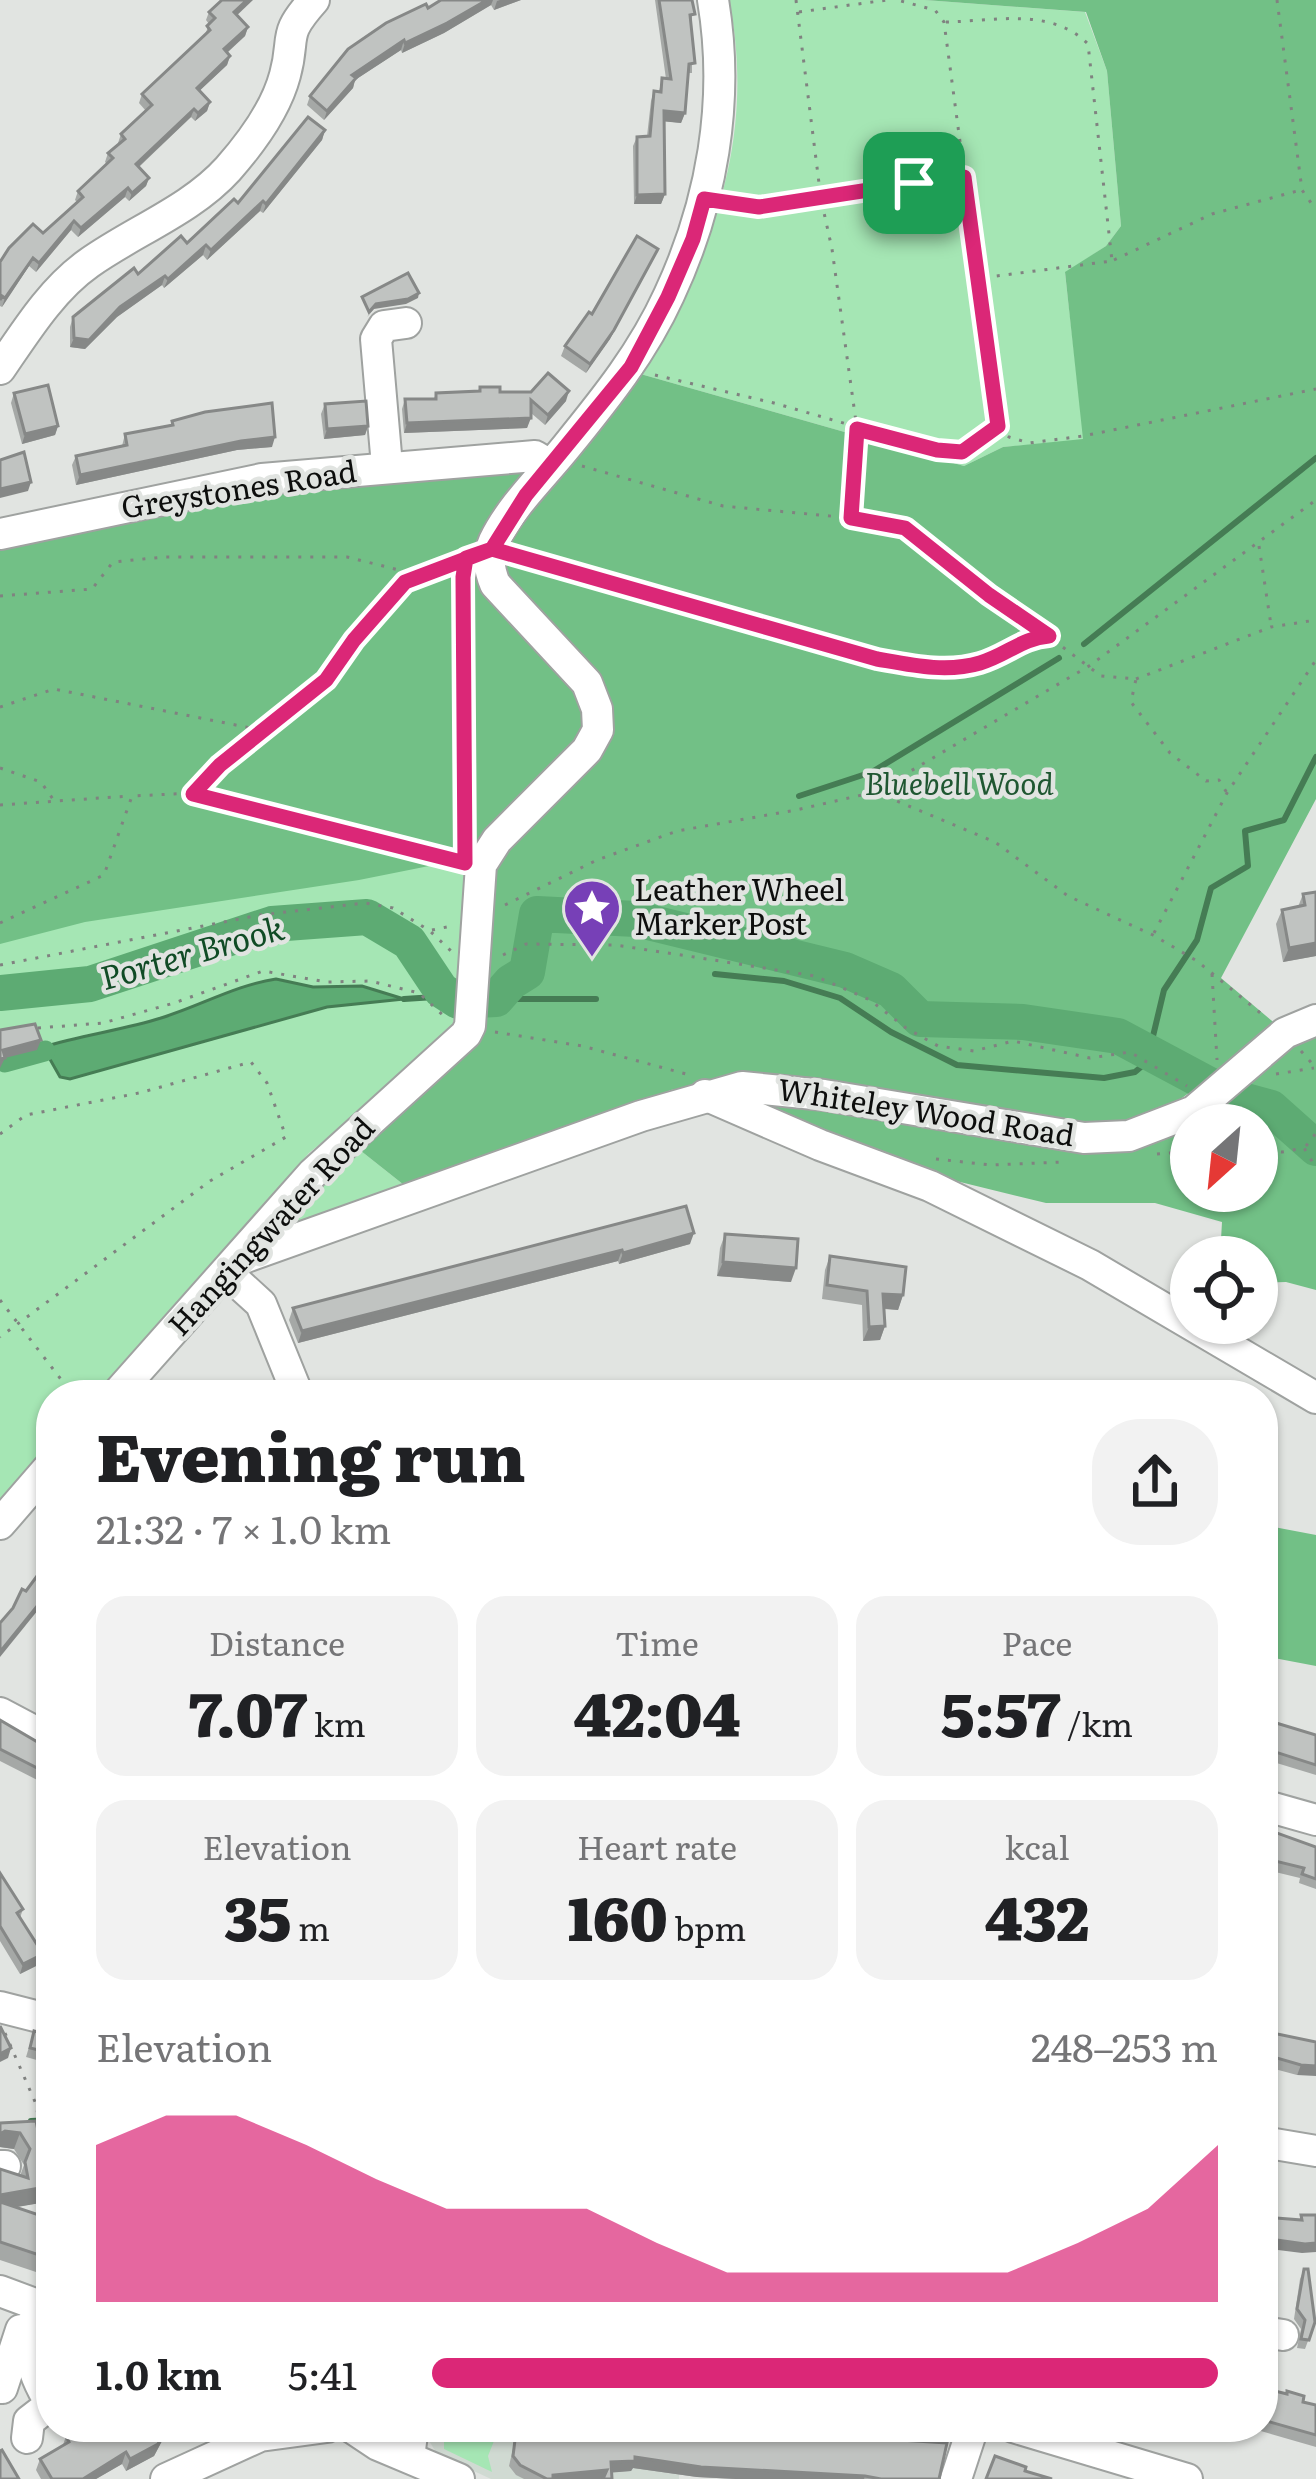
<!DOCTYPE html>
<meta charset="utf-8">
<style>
:root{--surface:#fff;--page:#f2f2f2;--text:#202124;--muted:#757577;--accent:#db2777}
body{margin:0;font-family:Literata,serif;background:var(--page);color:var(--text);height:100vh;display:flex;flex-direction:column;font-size:45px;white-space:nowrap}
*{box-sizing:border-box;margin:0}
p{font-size:39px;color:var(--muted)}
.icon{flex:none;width:66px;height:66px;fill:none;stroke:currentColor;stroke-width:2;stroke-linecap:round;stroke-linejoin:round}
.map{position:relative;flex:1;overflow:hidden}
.side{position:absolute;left:36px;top:1380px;width:1242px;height:1062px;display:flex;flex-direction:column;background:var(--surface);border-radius:48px;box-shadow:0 3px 9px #0004}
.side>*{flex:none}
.needle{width:78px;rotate:207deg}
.controls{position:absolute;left:1170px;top:1104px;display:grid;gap:24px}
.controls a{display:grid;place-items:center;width:108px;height:108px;border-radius:50%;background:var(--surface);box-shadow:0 3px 9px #0004;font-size:60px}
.pin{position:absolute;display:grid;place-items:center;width:102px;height:102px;color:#fff;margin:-51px;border-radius:24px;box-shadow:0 6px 18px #0006}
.round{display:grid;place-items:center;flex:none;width:126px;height:126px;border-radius:48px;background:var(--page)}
.head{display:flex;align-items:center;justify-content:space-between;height:204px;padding:0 60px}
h1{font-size:66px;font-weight:800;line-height:90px}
.figures{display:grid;grid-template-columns:repeat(3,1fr);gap:18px;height:204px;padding:12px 60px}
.figures div{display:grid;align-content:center;border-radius:30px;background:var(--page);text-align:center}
.figures b{font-size:60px;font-weight:800}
.figures small{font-size:33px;font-weight:400}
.figures p{font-size:33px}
.chart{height:336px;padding:24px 60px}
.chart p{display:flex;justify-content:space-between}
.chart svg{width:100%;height:216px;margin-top:12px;fill:var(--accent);opacity:.7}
ul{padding:0 60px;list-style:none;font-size:39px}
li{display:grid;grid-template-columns:192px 144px 1fr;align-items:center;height:90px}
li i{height:30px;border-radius:15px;background:var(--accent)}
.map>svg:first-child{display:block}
.built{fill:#d0dad2}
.green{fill:#a5e6b4}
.forest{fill:#72c086}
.water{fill:#5dab73;stroke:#457c54;stroke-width:3}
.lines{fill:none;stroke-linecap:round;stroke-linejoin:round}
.stream{stroke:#457c54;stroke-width:6}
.canal{stroke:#5dab73;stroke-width:21}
.river{stroke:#5dab73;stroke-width:36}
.minor-casing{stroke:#9fa2a0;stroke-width:34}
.path{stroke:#808280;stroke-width:3;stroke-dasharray:3 9;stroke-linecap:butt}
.minor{stroke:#fff;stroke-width:30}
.wall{fill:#a5a8a6}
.shaded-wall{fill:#868887}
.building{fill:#c0c3c1;stroke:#868887;stroke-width:3}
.route-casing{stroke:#fff;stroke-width:24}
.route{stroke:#db2777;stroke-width:15}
.labels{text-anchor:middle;stroke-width:9;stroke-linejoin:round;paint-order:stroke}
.street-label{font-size:30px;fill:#0d0e0d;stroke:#e1e4e1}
.park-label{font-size:30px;font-style:italic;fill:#1f5731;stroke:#e1e4e1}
.poi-label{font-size:30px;fill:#0d0e0d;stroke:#e1e4e1;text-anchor:start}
.water-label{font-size:33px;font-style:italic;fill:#104b25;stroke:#e1e4e1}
</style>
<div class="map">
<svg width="1316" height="2479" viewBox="0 0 1316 2479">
<rect width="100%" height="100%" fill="#e1e4e1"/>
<polygon class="built" points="431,2427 675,2427 679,2433 679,2479 491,2479 437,2454 428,2439"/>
<g class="green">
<path d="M729,0H925L1085,12L1107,71L1121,226L1106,246L1065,273L1084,440L1003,447L964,466L637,373C712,260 757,138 729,0Z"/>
<polygon points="298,489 484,536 473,569 584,692 469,858 459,1000 449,1038 309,1153 94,1395 51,1395 51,1443 0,1500 0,548"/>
<polygon points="356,1147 404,1185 274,1232"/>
<polygon points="496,2436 488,2456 492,2472 444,2449 444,2441 475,2442 477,2438"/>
</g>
<g class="forest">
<polygon points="925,0 1316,0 1316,799 1221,978 1278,1026 1162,1113 1118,1127 1054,1128 749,1078 671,1090 502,1157 404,1185 356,1147 478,1041 495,876 504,849 610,722 502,576 505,538 637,373 964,466 1003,447 1083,439 1065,272 1106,246 1121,226 1107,71 1086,12"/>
<polygon points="532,468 484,536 473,569 584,692 585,736 469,858 359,880 85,922 0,944 0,548 298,489"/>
<polygon points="1316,1032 1316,1290 1286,1282 1257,1283 1257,1257 1220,1257 1222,1222 1155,1203 1046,1203 952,1180 748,1104 750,1096 991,1135 1191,1125 1191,1191 1257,1191 1257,1125 1191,1125 1309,1033"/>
<polygon points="1263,1525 1316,1535 1316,1666 1263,1656"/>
</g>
<path class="water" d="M276,979L313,987L362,986L404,999L327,1007L70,1079L60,1077L43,1047C82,1035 123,1030 161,1018C200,1006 236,985 276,979Z"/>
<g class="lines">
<g class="stream">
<polyline points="1084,644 1316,458"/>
<polyline points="799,796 872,772 1059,658"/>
<polyline points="427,968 455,985 465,985"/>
<polyline points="715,974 784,981 840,998 891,1032 957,1065 1104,1078 1135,1072 1154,1056"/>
<polyline points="484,984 511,982"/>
<polyline points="404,999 450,996"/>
<polyline points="496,999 596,999"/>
<polyline points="1149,1053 1164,990 1197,940 1211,888 1248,866 1245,831 1284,820 1316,757"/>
<polyline points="31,2121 51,2120"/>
</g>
<polyline class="canal" points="5,1062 45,1051"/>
<polyline class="river" points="0,993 90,984 272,924 367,917 409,942 441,990 458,1001 496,999 511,982 527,972 537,914 636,919 845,970 891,990 920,1019 1023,1022 1118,1036 1234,1098 1271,1108 1316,1148"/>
<g class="minor-casing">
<g id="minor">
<path d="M0,369C26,331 52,289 89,263C134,231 191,210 228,169C251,143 276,109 285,75C296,35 281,37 314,0"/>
<polyline points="387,466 376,339 384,326 406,323"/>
<polyline points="0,534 262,479 535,456 550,465"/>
<polyline points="705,1095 820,1145 930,1186 1090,1265 1316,1398"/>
<polyline points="246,1257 641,1116 742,1087 824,1095 1084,1138 1129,1136 1194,1111 1285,1033 1316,1020"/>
<polyline points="228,1274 261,1304 298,1395"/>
<path d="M116,1395L313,1173L466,1034L470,1026L481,865L497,840L587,750L598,730L597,709L587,683L495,584C489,569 487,557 494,541C511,506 543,476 567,446C606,398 643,352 669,295C712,203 730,101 713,0"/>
<polyline points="0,1524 51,1465"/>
<polyline points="0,1713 51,1740"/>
<polyline points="1263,1805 1316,1820"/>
<polyline points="0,2007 51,2020"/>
<polyline points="1263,2142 1316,2151"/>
<polyline points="0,2166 5,2166"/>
<polyline points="0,2291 51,2310"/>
<polyline points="1263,2332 1283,2335"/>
<polyline points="2,2388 21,2330"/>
<polyline points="351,2427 378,2445 459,2479"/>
<polyline points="1013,2427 1187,2479"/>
<path d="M27,2438L29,2421L51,2404C27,2365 27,2349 38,2305"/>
<polyline points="409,2457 413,2427"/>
<polyline points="166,2479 260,2436 327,2427"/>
<polyline points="956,2479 973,2427"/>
</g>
</g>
<g class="path">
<polyline points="796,0 821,199 832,249 857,429 851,515"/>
<polyline points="1277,0 1302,190 1316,210"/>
<polyline points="799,12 887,0"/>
<path d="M946,22C995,21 1051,7 1088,44L1112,261L981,278"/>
<polyline points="728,202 759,207 962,177"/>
<polyline points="1114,260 1212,214 1301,190"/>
<polyline points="655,375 774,403 937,450 962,452 998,426 944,22 935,10 897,0"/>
<polyline points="999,428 1009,437 1029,443 1083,436 1316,389"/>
<polyline points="582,466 723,506 851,518 905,528 1101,676 1136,679 1131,702 1170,753 1206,781 1219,780 1227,793"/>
<polyline points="1259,546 1271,625"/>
<path d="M515,556L877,659C911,665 946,674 980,663C1006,655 1021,638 1049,636"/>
<polyline points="464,571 461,632 465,843"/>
<polyline points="0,596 92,589 113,562 164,557 347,557 415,574"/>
<polyline points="1136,679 1271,627 1316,620"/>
<polyline points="0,707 54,689 261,730"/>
<polyline points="0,768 41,782 55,802"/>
<polyline points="875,792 995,842 1068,896 1153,935 1197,961 1264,1016"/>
<polyline points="195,793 458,861"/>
<polyline points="0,805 129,796"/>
<polyline points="505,905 597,860 677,831 796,810 875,792 1089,666 1316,500"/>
<polyline points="0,923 104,875 132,796 193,793 220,765 326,680 354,640 405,582 466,558"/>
<polyline points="432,930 452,926"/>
<polyline points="1154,933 1227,793 1316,660"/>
<polyline points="503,955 526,944 615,945 694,957 815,976 870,1000 906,1028 938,1046 974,1051 1013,1041 1090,1058 1130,1052 1187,1086"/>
<polyline points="0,965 260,915 365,903 393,908 430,931 451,951"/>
<polyline points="1212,974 1217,1060"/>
<polyline points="38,1028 103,1023 174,1003 263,971 327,982 370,981 419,993 446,1018"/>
<polyline points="495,1032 582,1046 690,1075"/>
<polyline points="1301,1051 1316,1068"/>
<polyline points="1276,1074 1314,1068"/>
<polyline points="0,1134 26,1115 139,1093 251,1062 267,1083 286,1137 210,1181 0,1337"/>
<polyline points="1306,1146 1316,1133"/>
<polyline points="1257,1150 1282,1152 1304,1148 1316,1168"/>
<polyline points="1157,1154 1191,1151"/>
<polyline points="936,1159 991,1165 1064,1162"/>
<polyline points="0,1300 73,1395"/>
<polyline points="5,2033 36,2104 51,2188"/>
</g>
<use href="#minor" class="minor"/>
</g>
<g class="wall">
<polygon points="441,0 521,0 494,10 491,5 444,33 402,53 401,50 355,80 353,88 324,120 307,105 310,96"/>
<polygon points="655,0 692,0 692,73 688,73 685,113 681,123 664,121 665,194 661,204 634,204 633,146 637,137 647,136 651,101 654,91 659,92 662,78 666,79"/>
<polygon points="209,12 237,15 248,27 245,36 227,53 230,56 227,65 199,91 210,102 207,111 195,121 191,117 139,167 149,178 146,186 129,201 125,197 78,237 71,230 36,272 29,266 2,307 0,306 0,262 43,233 77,202 75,200 78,191 107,164 105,162 108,153 119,144 118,143 121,134 146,111 139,103 142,94 205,35 209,24 206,20"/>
<polygon points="325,130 322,140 263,213 260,211 207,260 203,255 164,288 162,285 117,317 85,349 70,347 70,327 73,317 187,243 238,203"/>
<polygon points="658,249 610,339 586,373 561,356 565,346 592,314"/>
<polygon points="480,387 500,392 531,392 566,401 545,425 531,413 527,428 404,433 402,409 405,399 434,399 436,393 478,391"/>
<polygon points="14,393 58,426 55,435 22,444 11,403"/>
<polygon points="325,404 368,426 365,435 324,439 321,414"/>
<polygon points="172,421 272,447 237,450 76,485 72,465 76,456 122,446 125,434 170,426"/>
<polygon points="1316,892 1316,956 1283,962 1276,924 1282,910 1298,907 1303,894"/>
<polygon points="686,1206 690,1244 619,1264 618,1261 298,1343 289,1320 293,1308"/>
<polygon points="725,1234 791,1282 717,1276 720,1248"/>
<polygon points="830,1256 903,1295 898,1310 884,1309 885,1326 880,1340 863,1341 862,1305 822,1299 825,1270"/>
<polygon points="1263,1719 1316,1735 1316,1775 1263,1759"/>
<polygon points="0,1720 46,1747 51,1747 51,1787 0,1761"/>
<polygon points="1263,1828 1316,1847 1316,1889 1299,1883 1300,1878 1263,1869"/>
<polygon points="0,1873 23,1909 20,1918 40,1964 20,1974 0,1941"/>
<polygon points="34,2031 51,2036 51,2064 26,2057"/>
<polygon points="1263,2031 1316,2042 1297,2075 1263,2066"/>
<polygon points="36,2121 46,2202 15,2207 51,2219 51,2277 0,2260 0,2169 20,2176 24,2165 14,2149 0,2147"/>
<polygon points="1304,2269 1315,2322 1305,2349 1297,2348 1301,2329 1294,2319 1300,2279"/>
<polygon points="1263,2388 1316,2405 1316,2447 1247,2427 1263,2427"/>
<polygon points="96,2427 182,2427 162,2441 154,2456 126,2471 122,2464 96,2479 41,2479 36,2470 40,2459 63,2445 66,2436 91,2431"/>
<polygon points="515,2440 939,2479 736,2479 697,2477 633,2468 631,2471 611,2472 612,2479 524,2479 516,2475 509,2466"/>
</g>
<g class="shaded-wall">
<polygon points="247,0 253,0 231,21 234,12"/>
<polygon points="487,0 493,0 491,5 444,33 402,53 405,43"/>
<polygon points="500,0 521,0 494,10 497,1"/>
<polygon points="248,27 245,36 221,58 224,49"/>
<polygon points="404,40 401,50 355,80 353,88 324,120 327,111 352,75"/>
<polygon points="230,56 227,65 194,96 197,88"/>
<polygon points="210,102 207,111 195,121 198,113"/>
<polygon points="194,109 191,117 133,172 136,164"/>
<polygon points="664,111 685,113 681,123 660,121"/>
<polygon points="325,130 322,140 263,213 266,204"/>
<polygon points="149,178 146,186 129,201 132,193"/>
<polygon points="128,188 125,197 78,237 81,228"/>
<polygon points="665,194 661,204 634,204 637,195"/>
<polygon points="263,201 260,211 207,260 211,250"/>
<polygon points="74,221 71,230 36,272 39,263"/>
<polygon points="206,245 203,255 164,288 168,279"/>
<polygon points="658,249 610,339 586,373 590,364"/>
<polygon points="33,258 29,266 2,307 5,298"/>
<polygon points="165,276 162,285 117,317 85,349 70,347 74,338"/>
<polygon points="419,293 418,298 406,304 374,309 367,317 376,304"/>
<polygon points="569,391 566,401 545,425 548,415"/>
<polygon points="531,418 527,428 404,433 407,423"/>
<polygon points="58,426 55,435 22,444 25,434"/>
<polygon points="368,426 365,435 324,439 327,429"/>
<polygon points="275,437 272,447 237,450 76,485 80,475 241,441"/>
<polygon points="31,482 28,491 0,498 0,489"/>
<polygon points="1316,943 1316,956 1283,962 1289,948"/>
<polygon points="41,1040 37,1050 5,1058 0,1068 0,1059 3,1050"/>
<polygon points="694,1233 690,1244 619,1264 623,1253"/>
<polygon points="622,1250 618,1261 298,1343 302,1331"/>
<polygon points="723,1262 796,1268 791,1282 717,1276"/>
<polygon points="883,1294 903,1295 898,1310 878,1308"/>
<polygon points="885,1326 880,1340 863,1341 869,1327"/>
<polygon points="51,1589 51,1594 0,1657 0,1652"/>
<polygon points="43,1954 40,1964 20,1974 23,1964"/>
<polygon points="11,2048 8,2058 0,2062 0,2054"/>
<polygon points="1301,2065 1316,2066 1316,2076 1297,2075"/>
<polygon points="5,2131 20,2133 14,2149 0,2147 0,2134"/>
<polygon points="51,2186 46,2202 0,2210 0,2195"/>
<polygon points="1263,2238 1316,2243 1316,2252 1302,2253 1263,2248"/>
<polygon points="169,2427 182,2427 162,2441 154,2456 126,2471 130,2459"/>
<polygon points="126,2452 122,2464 96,2479 82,2479"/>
<polygon points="635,2457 865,2476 864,2479 736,2479 697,2477 633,2468 631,2471 607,2473 611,2462"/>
<polygon points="607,2470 604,2479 552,2479 553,2475"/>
</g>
<g class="building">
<polygon points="222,0 247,0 234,12 248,27 224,49 230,56 197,88 210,102 198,113 194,109 136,164 149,178 132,193 128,188 81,228 74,221 39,263 33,258 5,298 2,296 0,300 0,262 9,248 33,224 43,233 83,197 78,191 113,158 108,153 125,139 121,134 152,105 142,94 210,30 207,26 215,18 209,12"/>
<polygon points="441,0 487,0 447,23 405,43 404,40 352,75 356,78 327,111 310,96 348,49 386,23 426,4 428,8"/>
<polygon points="659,0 692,0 695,14 690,15 695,63 689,64 685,113 664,111 665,194 637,195 637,137 650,136 654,91 661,92 662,78 671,79"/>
<polygon points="308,117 325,130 266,204 263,201 211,250 206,245 168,279 165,276 120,307 89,340 74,338 73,317 134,268 138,274 181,236 187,243 234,199 238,203"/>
<polygon points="637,236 658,249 614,330 590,364 565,346 589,312 592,314"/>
<polygon points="408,273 419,293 408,299 376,304 369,312 362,297"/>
<polygon points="548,373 569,391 548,415 531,400 531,418 407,423 405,399 436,399 436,393 480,391 480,387 500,387 500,392 531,392"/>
<polygon points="48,385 58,426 25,434 14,393"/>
<polygon points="366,401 368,426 327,429 325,404"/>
<polygon points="272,403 275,437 241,441 80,475 76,456 127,445 125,434 173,425 172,421 205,412"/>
<polygon points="24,452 31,482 0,489 0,460"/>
<polygon points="1316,892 1316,943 1289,948 1282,910 1305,905 1303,894"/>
<polygon points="35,1024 41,1040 3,1050 5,1058 0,1059 0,1030"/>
<polygon points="686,1206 694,1233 623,1253 622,1250 302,1331 293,1308"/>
<polygon points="725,1234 798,1239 796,1268 723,1262"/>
<polygon points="830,1256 906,1267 903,1295 883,1294 885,1326 869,1327 867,1291 827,1285"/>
<polygon points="414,1384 417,1395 382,1395 384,1395"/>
<polygon points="51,1557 51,1589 0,1652 0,1623 13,1608 22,1589 26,1591"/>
<polygon points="1263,1719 1316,1735 1316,1765 1263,1748"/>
<polygon points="0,1720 46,1747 51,1747 51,1775 0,1749"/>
<polygon points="1263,1828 1316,1847 1316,1879 1302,1874 1304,1868 1263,1858"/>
<polygon points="0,1873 23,1909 17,1913 43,1954 23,1964 0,1926"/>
<polygon points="0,2026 11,2048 0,2054"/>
<polygon points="34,2031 51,2036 51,2053 30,2048"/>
<polygon points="1263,2031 1316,2042 1316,2066 1301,2065 1263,2054"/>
<polygon points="36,2121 49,2184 51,2186 0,2195 0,2169 28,2178 25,2162 30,2149 20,2133 5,2131 0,2134 0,2123"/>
<polygon points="0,2202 51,2219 51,2259 0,2242"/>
<polygon points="1301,2215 1316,2215 1316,2243 1305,2244 1263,2238 1263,2217 1302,2220"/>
<polygon points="1304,2269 1308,2269 1315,2322 1309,2340 1301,2339 1305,2320 1297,2309"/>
<polygon points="1263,2388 1287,2394 1287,2391 1304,2396 1303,2402 1316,2405 1316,2435 1263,2420"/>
<polygon points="82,2427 88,2427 91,2431 96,2427 169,2427 166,2429 158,2444 130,2459 126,2452 83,2479 52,2479 40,2459 69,2442 66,2436"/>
<polygon points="583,2427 695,2427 947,2443 939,2479 881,2479 865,2476 701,2467 635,2457 635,2461 611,2462 612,2479 603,2479 607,2470 553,2475 553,2479 547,2479 520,2465 513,2456 515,2440 522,2434"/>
<polygon points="2,2450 19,2479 0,2479 0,2451"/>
<polygon points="995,2456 1026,2467 1025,2471 1052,2479 986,2479"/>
</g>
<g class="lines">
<g class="route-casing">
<path id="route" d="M914,183L759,207L704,199L693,239L668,297L631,367L526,495L492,549L405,582L354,640L326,680L220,765L193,794L465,863L463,577L466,558L492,549L877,659C911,665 946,673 980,663C1007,655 1022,638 1049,636L989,595L905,528L851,518L857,429L937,450L962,452L998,426L964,177L914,183"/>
</g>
<use href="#route" class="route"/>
</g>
<defs>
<g id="sight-pin" transform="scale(3)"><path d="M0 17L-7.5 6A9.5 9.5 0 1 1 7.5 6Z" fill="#7740b7" stroke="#e1e4e1"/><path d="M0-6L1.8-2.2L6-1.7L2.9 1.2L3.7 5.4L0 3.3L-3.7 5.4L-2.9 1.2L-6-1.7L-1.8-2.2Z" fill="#fff"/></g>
</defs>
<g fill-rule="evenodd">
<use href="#sight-pin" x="592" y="908"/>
</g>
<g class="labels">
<g class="street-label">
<text transform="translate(239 490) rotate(-9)" y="10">Greystones Road</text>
<text transform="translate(926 1113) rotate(9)" y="10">Whiteley Wood Road</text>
<text transform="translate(272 1227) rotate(-47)" y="10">Hangingwater Road</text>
</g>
<g class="park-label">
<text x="959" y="795">Bluebell Wood</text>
</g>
<g class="poi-label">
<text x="634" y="901">Leather Wheel<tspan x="634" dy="34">Marker Post</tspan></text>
</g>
<g class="water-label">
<text transform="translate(192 953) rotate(-16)" y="12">Porter Brook</text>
</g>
</g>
</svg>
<div class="controls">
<a><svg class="needle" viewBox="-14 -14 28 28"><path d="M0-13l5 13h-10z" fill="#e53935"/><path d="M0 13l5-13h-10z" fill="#757577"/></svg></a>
<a><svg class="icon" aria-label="locate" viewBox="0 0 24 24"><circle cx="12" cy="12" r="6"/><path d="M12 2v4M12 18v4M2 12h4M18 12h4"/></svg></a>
</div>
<div class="pin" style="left:914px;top:183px;background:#1e9e55"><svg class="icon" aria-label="arrive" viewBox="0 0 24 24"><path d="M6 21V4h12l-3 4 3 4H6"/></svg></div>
<section class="side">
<div class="head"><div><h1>Evening run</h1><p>21:32 · 7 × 1.0 km</p></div><a class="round"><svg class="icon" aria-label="share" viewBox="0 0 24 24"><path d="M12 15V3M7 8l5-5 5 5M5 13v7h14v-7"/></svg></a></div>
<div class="figures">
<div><p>Distance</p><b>7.07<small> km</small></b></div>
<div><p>Time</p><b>42:04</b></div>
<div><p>Pace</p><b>5:57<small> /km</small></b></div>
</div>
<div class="figures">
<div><p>Elevation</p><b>35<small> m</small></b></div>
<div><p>Heart rate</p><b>160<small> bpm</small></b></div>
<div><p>kcal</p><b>432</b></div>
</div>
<div class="chart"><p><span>Elevation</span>248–253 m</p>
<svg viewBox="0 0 160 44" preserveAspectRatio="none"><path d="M0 44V12L10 6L20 6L30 12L40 19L50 25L60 25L70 25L80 32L90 38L100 38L110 38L120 38L130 38L140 32L150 25L160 12V44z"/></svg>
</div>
<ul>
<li><b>1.0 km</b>5:41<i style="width:100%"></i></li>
</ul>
</section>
</div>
